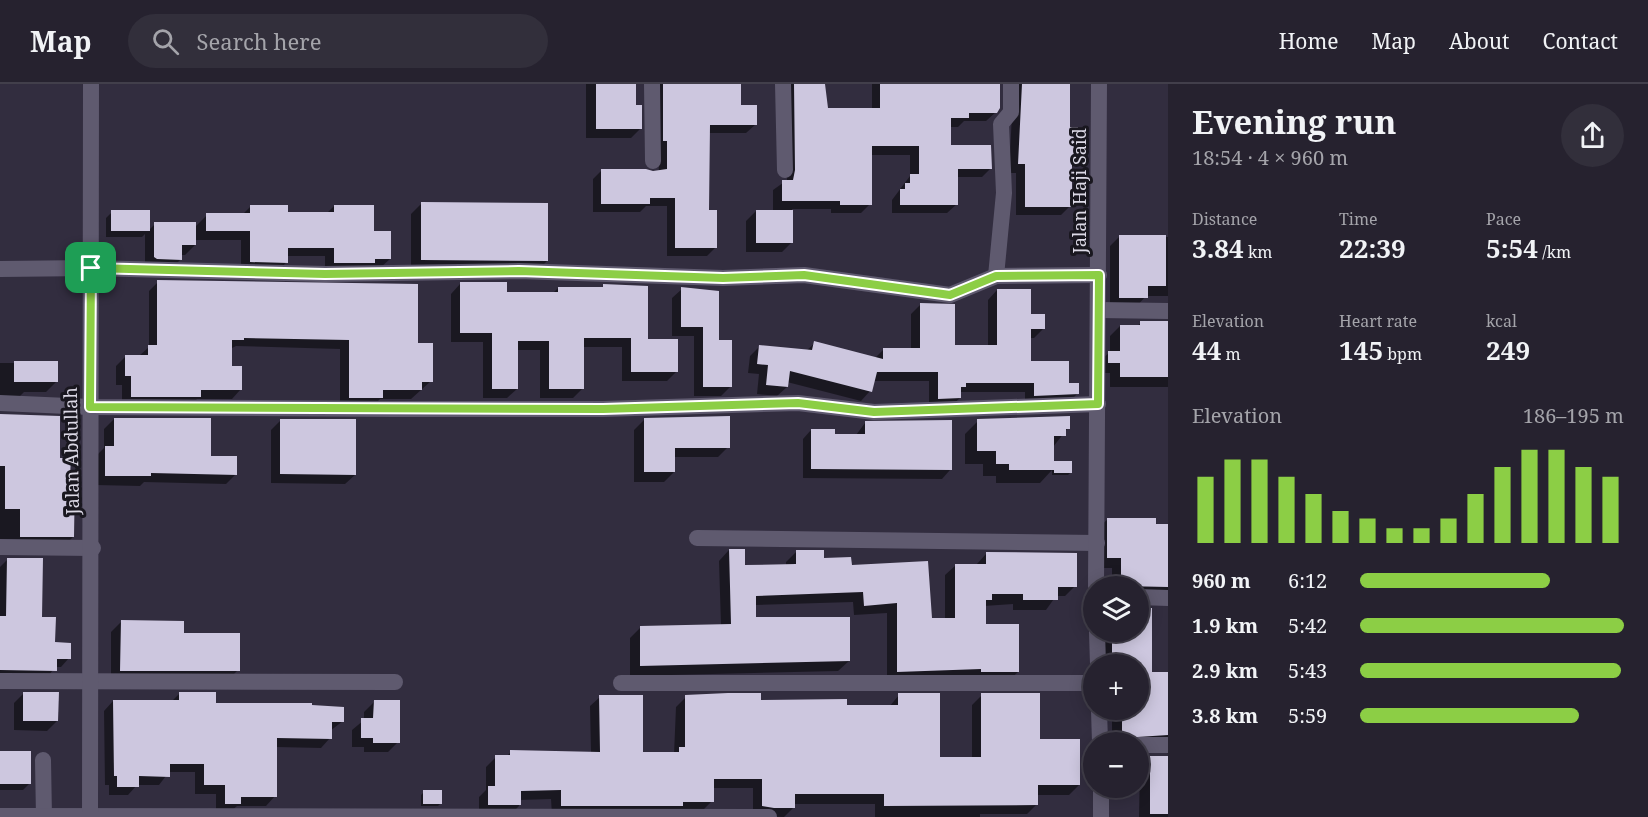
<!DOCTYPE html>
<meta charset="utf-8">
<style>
:root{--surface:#26222f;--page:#322f3b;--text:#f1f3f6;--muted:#a4a4aa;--line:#423f4b;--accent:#8cce45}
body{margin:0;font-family:"Noto Serif",serif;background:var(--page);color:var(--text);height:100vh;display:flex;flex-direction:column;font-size:22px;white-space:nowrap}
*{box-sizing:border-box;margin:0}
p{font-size:20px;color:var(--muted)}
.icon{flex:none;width:33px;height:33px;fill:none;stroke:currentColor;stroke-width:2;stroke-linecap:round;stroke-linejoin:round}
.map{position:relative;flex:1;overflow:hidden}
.panel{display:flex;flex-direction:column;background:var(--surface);width:480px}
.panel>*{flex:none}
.buttons{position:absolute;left:1083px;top:492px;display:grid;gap:12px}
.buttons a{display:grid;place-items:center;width:66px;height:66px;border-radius:50%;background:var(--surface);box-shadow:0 3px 15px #0003,0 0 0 2px var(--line);font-size:30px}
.pin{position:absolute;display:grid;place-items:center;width:51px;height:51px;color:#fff;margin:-26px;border-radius:12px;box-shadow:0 3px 9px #0006}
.round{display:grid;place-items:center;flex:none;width:63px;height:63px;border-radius:32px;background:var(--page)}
.headline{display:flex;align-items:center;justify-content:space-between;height:102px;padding:0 24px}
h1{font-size:33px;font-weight:700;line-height:45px}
.stats{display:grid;grid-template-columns:repeat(3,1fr);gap:9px;height:102px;padding:6px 24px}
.stats div{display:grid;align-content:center}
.stats b{font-size:26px;font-weight:700}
.stats small{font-size:16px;font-weight:400}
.stats p{font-size:16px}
.chart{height:168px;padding:12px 24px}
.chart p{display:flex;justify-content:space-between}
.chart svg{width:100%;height:108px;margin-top:6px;stroke:var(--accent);stroke-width:6}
ul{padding:0 24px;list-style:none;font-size:20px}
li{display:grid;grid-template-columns:96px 72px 1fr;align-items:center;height:45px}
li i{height:15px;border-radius:8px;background:var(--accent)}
header{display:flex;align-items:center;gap:36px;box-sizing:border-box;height:84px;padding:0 30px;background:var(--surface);border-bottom:2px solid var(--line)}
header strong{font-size:28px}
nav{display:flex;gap:33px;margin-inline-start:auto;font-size:21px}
.search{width:420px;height:54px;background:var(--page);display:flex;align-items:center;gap:15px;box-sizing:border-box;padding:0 21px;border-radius:33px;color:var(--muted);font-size:22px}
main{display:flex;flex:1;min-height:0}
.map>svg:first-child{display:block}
.shadow{fill:#0007}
.building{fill:#cdc7df}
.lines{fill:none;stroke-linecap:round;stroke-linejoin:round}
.street{stroke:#5f5a6f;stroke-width:16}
.route-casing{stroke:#fff;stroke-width:12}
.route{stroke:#8cce45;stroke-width:8}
.labels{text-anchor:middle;stroke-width:6;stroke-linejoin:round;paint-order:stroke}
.street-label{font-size:18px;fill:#dcd9e6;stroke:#19171f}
</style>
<header>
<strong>Map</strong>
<div class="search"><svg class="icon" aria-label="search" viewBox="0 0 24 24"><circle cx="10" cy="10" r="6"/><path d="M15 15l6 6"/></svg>Search here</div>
<nav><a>Home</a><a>Map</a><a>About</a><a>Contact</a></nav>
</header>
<main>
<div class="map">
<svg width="1168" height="733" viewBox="0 0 1168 733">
<rect width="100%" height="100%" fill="#322d3f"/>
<g class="shadow">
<polygon points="586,0 634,0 634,23 641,44 631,54 586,54"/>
<polygon points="654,0 739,0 739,23 755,41 746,49 708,49 708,127 715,164 707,172 667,172 667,122 646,122 640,128 593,128 593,95 602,86 659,88"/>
<polygon points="785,0 823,0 826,25 872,25 872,0 1000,0 996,28 986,37 964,37 958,43 949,43 949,62 991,84 982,93 957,93 957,120 947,129 892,129 892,116 910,92 910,71 870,71 870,120 861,129 831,129 831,125 792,125 792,158 782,168 746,168 746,137 756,127 773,127 773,106 787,96"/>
<polygon points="1005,0 1068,0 1068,45 1076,79 1070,85 1070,122 1061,131 1016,131 1016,89 1009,89 1013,10"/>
<polygon points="421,120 547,177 537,187 411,186 411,130"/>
<polygon points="251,122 287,129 327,129 334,122 373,148 390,175 380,184 325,188 325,172 287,172 287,178 277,187 241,186 241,156 195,156 195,161 185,171 181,171 181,175 171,185 145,183 145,150 142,153 106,153 106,134 112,128 149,146 155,140 195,143 207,131 242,131"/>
<polygon points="1120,152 1168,153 1168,212 1146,212 1136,223 1110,223 1110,162"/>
<polygon points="158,198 416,260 431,297 411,315 380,315 372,323 340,323 340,265 236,262 230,265 230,283 241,305 232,315 197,315 190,322 122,321 122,301 116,301 116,282 126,272 139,272 149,263 149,207"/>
<polygon points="460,200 505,209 553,209 558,204 601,204 604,202 647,256 676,288 667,297 622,297 622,263 583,263 583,304 573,314 540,314 540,266 517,266 517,305 507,314 483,314 483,258 451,258 451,210"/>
<polygon points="682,205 717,258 731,302 721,312 694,312 694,252 672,252 672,214"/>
<polygon points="997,206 1043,245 1034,254 1030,254 1030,278 1068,301 1077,310 1068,319 1025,321 1025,308 960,308 960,314 950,323 929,324 929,297 873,297 870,307 861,317 787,298 787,303 777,312 757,310 759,290 748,289 750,272 760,262 806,267 815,259 875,274 884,265 911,265 911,230 921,220 954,263 988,263 988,216"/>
<polygon points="1141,239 1168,239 1168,303 1110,303 1110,289 1099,289 1099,278 1110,268 1110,252 1120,242 1137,242"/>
<polygon points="0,279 56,279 56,298 46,308 24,308 13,319 0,319"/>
<polygon points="0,331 59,376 73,453 63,463 0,462"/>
<polygon points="114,335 209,373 236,390 226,400 144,398 140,402 95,401 95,373 104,364 104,345"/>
<polygon points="281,336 355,391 345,400 271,399 271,346"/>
<polygon points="644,336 728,363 718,373 674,373 674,388 664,398 634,398 634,346"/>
<polygon points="978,337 1068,344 1053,363 1053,381 1071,388 1068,391 1052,391 1052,386 1040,399 996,399 996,392 983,392 983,380 965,380 965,350"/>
<polygon points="865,339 950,386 942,395 803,394 803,355 811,346 833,351 856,351"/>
<polygon points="1108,435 1168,441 1168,514 1138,513 1138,502 1112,502 1112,484 1097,484 1097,445"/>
<polygon points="729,466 744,483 786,481 786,478 797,467 850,483 930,536 945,536 945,491 956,481 976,481 986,470 1075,502 1065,512 1056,512 1046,526 1013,526 1013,520 984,522 984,542 1018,588 1007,598 887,598 887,529 854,531 853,518 755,521 755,534 849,577 838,587 630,592 630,554 640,544 721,542 719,477"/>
<polygon points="8,475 54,560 69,574 61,583 55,583 47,594 0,594 0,483"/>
<polygon points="121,538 238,586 228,596 111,596 111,548"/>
<polygon points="1102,548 1138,548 1151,590 1168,590 1168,670 1164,662 1112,658 1112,626 1138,626 1138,580 1102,580"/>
<polygon points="24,609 57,637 47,647 14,646 14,619"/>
<polygon points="180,609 214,621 310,622 343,637 330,647 330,654 321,664 276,663 275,712 266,722 237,722 230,728 216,728 216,710 195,710 195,688 169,688 159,701 137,701 128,711 109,711 109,701 105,701 104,627 113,617 171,618"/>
<polygon points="899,611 939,675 972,675 972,621 982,611 1039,657 1079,701 1069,711 1037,711 1037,720 1027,730 980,730 980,733 875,733 875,720 794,720 794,723 784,733 753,732 753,704 712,704 712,717 702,727 552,731 551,715 519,716 519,722 510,731 479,731 479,713 486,706 486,683 496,673 506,673 511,668 591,669 590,622 600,613 641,670 674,670 676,623 686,613 845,623 889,623"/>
<polygon points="374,618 398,658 388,668 364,668 364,663 352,663 352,646 364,636 364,628"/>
<polygon points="0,669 29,700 23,706 0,706"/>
<polygon points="1168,672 1168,733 1139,733 1140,683 1151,673"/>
<polygon points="424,708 441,719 438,722 421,722 421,711"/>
</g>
<g class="building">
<polygon points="596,0 636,0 636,21 642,21 642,45 596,45"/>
<polygon points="663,0 741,0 741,21 757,21 757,41 710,41 709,126 717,126 717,164 675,164 675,114 650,114 650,120 601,120 601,85 646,85 653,87 667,85 667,57 663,57"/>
<polygon points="794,0 825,0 828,24 880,24 880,0 1000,0 1000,24 997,29 969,29 969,34 951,34 951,61 991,61 992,85 958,85 958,121 900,121 900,105 905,105 905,99 910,99 910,90 919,90 919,62 872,62 872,121 840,121 840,117 782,117 782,96 793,96 795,86"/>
<polygon points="1022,0 1070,0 1070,43 1078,43 1078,80 1072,80 1072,123 1025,123 1025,80 1018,80"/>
<polygon points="421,118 548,119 548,177 421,176"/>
<polygon points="250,121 288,121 288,128 334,128 334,121 374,121 374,147 391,147 391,175 375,175 375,179 334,179 334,164 288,164 288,179 250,178 250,147 206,147 206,129 250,129"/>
<rect x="111" y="126" width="39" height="21"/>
<rect x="756" y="126" width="37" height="33"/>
<polygon points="154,138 196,138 196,161 182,161 182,176 157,175 154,173"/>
<polygon points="1119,151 1166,151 1166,202 1148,202 1148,214 1119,214"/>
<polygon points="157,196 418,200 418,259 433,259 433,298 422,298 422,306 383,306 383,314 349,314 349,256 244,254 244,256 232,256 232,282 242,282 242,306 201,306 201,313 131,313 131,292 125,292 125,271 148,271 148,261 157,261"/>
<polygon points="460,198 507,198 507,208 558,208 558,203 603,203 603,200 648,202 648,255 678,255 678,288 631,288 631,254 584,254 584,305 549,305 549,257 518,257 518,305 492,305 492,249 460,249"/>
<polygon points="681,203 719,207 719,256 732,256 732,303 703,303 703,243 681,243"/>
<polygon points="997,205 1031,205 1031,230 1045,230 1045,245 1031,245 1031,277 1069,277 1069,299 1079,299 1079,310 1034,312 1034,299 966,299 966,303 961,303 961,314 938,315 938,288 877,288 872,308 790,287 788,303 766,301 768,281 757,280 759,261 812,266 814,257 883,275 883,264 920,264 920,219 955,220 955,261 997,261"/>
<polygon points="1140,237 1168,237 1168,293 1120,293 1120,279 1108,279 1108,267 1120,267 1120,241 1140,241"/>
<rect x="14" y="277" width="44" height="21"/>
<polygon points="0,330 60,332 60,374 71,374 70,392 75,392 74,453 20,453 20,425 5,425 5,382 0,382"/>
<polygon points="730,332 730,364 675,364 675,388 644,388 644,334"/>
<polygon points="1070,332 1070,345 1066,345 1066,352 1054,352 1054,386 1009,386 1009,380 996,380 996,367 977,367 977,335"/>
<polygon points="114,334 211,334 211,372 237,372 237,391 151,389 151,392 105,392 105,362 114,362"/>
<polygon points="280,335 356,335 356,391 280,390"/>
<polygon points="952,336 952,386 811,385 811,345 835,345 835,350 865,350 865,337"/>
<rect x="1054" y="377" width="18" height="12"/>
<polygon points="1107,434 1156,434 1156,440 1168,440 1168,503 1121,502 1121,474 1107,474"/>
<polygon points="729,465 745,465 745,481 796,480 796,466 824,466 824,474 851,473 852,481 928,477 932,534 955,534 955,480 986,480 986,468 1077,469 1077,503 1058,503 1058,516 1023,516 1023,510 992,510 992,516 986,516 986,540 1019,540 1019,588 981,588 981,585 897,588 897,519 864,522 863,508 756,512 756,533 850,533 850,577 640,582 640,542 731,540"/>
<polygon points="7,474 43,474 42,533 56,533 55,558 71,559 71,575 57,575 57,587 0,586 0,532 6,532"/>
<polygon points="1138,524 1152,524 1152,588 1168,588 1168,651 1122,654 1122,626 1138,626 1138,580 1112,580 1112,548 1138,548"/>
<polygon points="121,536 184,537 184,549 240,549 240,587 120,587"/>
<polygon points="23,608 59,608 58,637 23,637"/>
<polygon points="179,608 216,608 216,619 312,619 312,621 344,623 344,638 332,638 332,655 277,654 277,713 241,713 241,720 225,720 225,701 204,701 204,680 170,680 170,693 139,692 139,703 117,703 117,692 114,692 113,616 179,616"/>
<polygon points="728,609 761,609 761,616 847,615 847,621 898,621 898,609 940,609 940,673 981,673 981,609 1040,609 1040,655 1080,655 1080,701 1038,701 1038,721 884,722 884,710 795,710 795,724 774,724 762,722 762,695 714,695 714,718 683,718 683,722 561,722 561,706 521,707 521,721 488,721 488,702 495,702 495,671 510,671 510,666 600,668 599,611 643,611 643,668 679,668 679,663 685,663 685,611"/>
<polygon points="374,616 400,616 400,659 373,659 373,654 361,654 361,634 373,634"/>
<rect x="0" y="667" width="31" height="33"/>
<rect x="1150" y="672" width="18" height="58"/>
<rect x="423" y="706" width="19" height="14"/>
</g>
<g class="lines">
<g class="street">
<polyline points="652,0 653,77"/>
<polyline points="783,0 785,86"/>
<polyline points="0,185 91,184 325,190 519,187 723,194 804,191 950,211 996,192 1099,191"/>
<polyline points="996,192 1004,109 1001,40 1011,28 1011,0"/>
<polyline points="1099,226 1168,227"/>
<polyline points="0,319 90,323 393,325 603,325 798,319 874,328 1098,320"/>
<polyline points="697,454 1097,459"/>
<polyline points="0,463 93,464"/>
<polyline points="1096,502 1099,0"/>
<polyline points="1138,513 1168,514"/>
<polyline points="1097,548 1098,580"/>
<polyline points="0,597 395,598"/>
<polyline points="621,599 1094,599"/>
<polyline points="1099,626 1100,658"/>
<polyline points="1138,661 1168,661"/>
<polyline points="43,676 44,733"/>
<polyline points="1101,704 1101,733"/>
<polyline points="0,732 769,733"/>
<polyline points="90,733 91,0"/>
</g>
</g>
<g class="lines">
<g class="route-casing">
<polygon id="route" points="91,184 325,190 519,187 723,194 804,191 950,211 996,192 1099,191 1098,320 874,328 798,319 603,325 90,323"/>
</g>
<use href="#route" class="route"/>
</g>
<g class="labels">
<g class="street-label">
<text transform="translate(1080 107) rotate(-90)" y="6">Jalan Haji Said</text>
<text transform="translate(72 367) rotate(-91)" y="6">Jalan Abdullah</text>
</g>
</g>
</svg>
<div class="buttons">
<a><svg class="icon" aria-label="layers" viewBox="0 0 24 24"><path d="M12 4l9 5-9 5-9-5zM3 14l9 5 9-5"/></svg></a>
<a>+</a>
<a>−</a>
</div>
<div class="pin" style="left:91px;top:184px;background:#1e9e55"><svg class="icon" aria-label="arrive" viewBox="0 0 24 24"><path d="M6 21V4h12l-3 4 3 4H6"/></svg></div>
</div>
<section class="panel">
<div class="headline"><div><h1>Evening run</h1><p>18:54 · 4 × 960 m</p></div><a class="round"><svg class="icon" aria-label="share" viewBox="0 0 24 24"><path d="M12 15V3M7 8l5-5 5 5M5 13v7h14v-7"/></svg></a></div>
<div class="stats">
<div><p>Distance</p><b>3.84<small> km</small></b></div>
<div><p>Time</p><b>22:39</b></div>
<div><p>Pace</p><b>5:54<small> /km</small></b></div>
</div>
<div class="stats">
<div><p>Elevation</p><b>44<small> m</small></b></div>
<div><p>Heart rate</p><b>145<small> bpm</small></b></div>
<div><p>kcal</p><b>249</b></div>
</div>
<div class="chart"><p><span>Elevation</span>186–195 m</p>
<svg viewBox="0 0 160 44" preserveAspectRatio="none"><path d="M5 44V17M15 44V10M25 44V10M35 44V17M45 44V24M55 44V31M65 44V34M75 44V38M85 44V38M95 44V34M105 44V24M115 44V13M125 44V6M135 44V6M145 44V13M155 44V17"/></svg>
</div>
<ul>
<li><b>960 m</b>6:12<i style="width:72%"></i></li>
<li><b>1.9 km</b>5:42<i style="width:100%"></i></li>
<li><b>2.9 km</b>5:43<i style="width:99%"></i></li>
<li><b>3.8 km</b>5:59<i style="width:83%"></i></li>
</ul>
</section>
</main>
